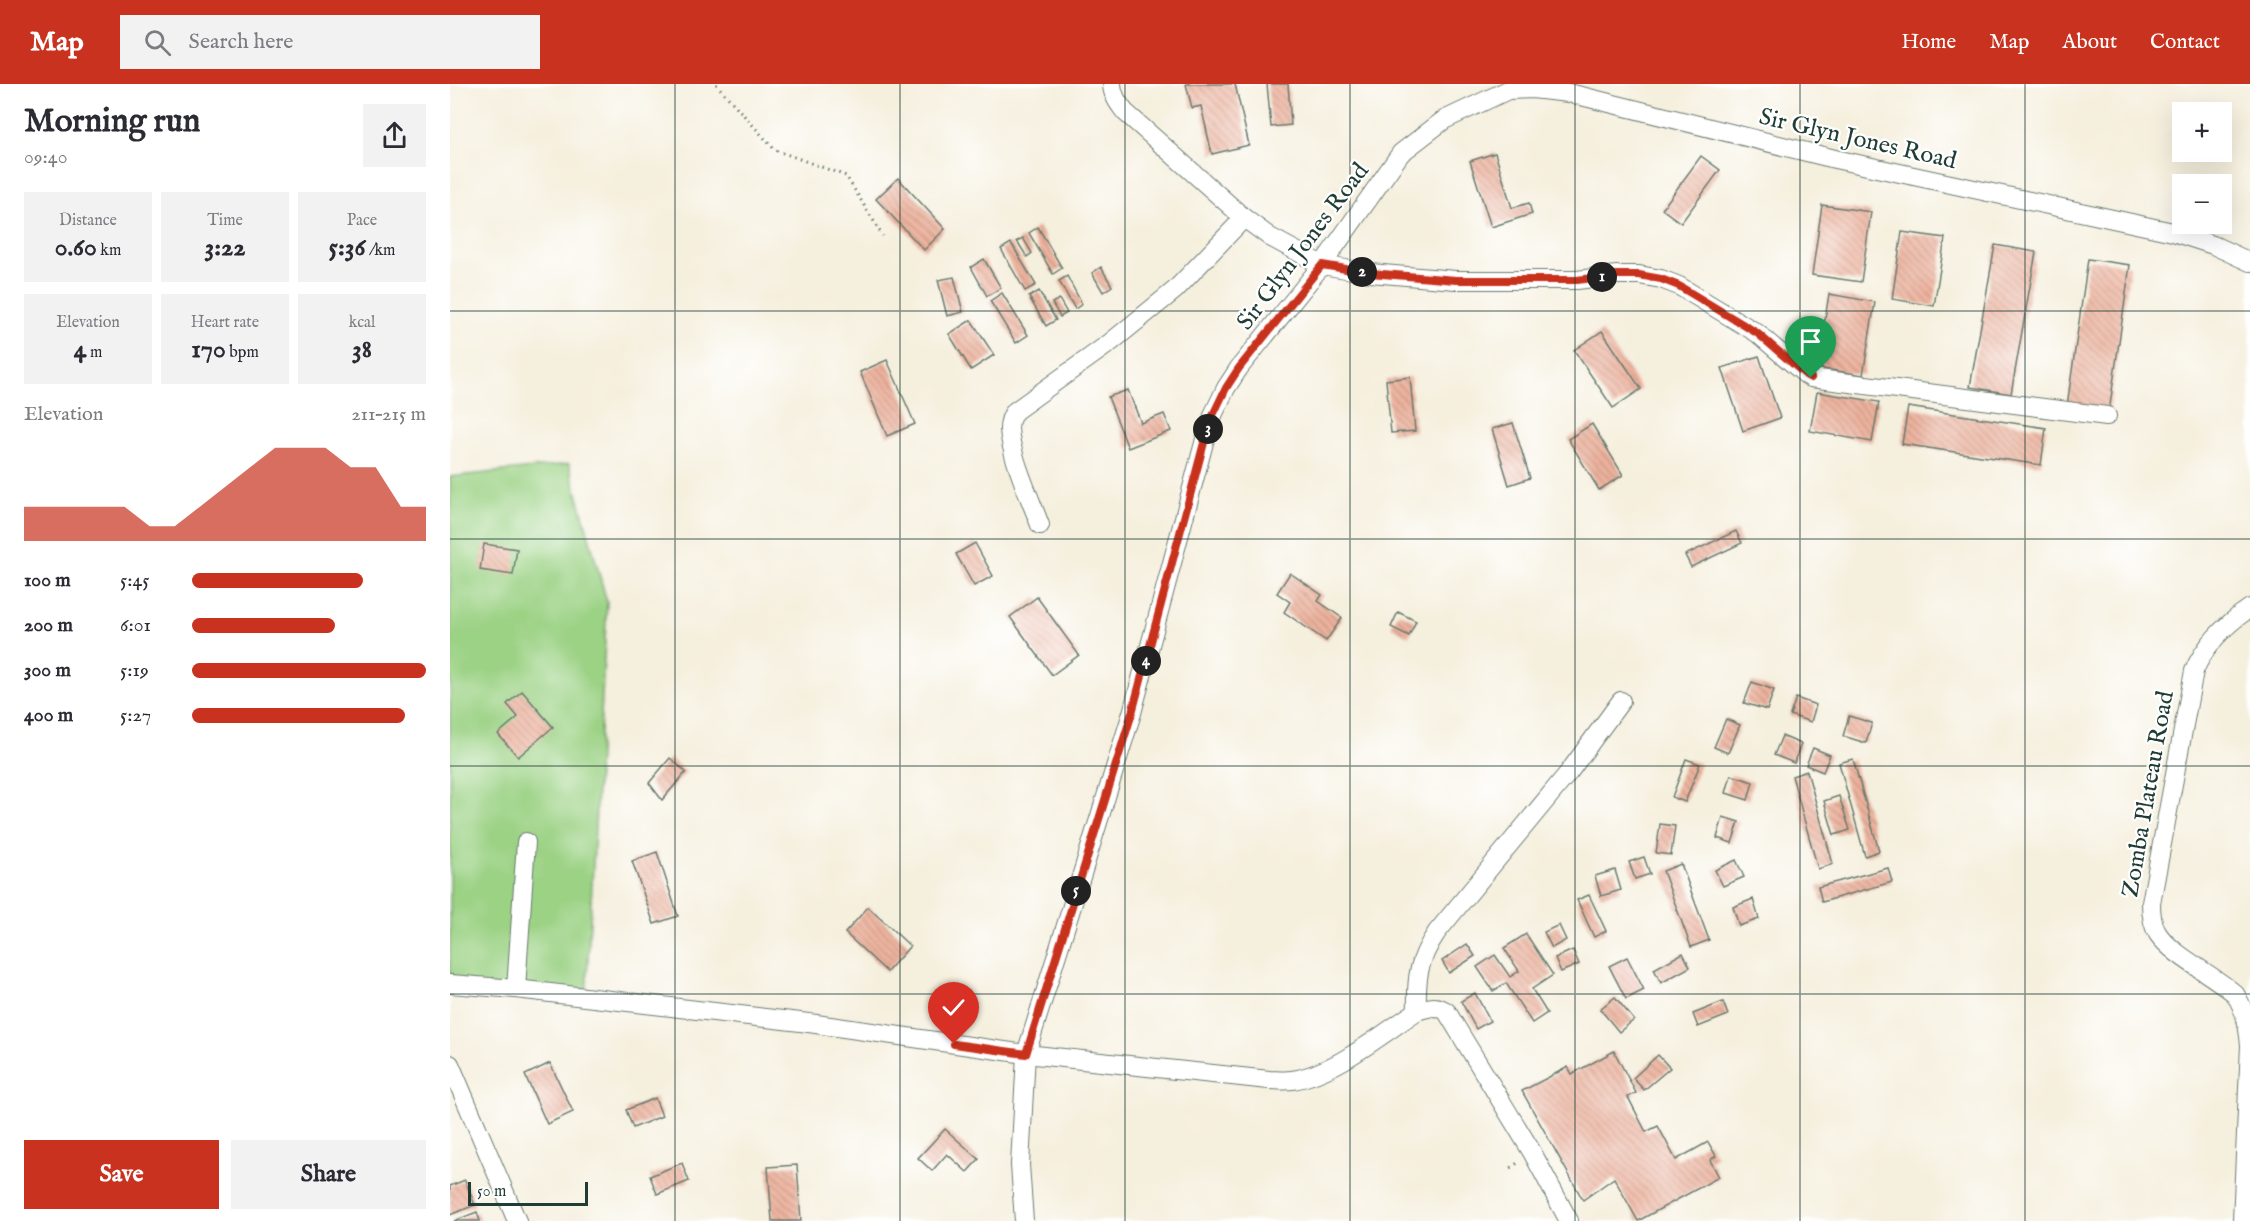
<!DOCTYPE html>
<meta charset="utf-8">
<style>
:root{--surface:#fff;--page:#f2f2f3;--text:#2b2b33;--muted:#7c7c81;--accent:#c8321e}
body{margin:0;font-family:"IM FELL English",serif;background:var(--page);color:var(--text);height:100vh;display:flex;flex-direction:column;font-size:22px;white-space:nowrap}
*{box-sizing:border-box;margin:0}
p{font-size:20px;color:var(--muted)}
.icon{flex:none;width:33px;height:33px;fill:none;stroke:currentColor;stroke-width:2;stroke-linecap:round;stroke-linejoin:round}
.map{position:relative;flex:1;overflow:hidden}
.side{display:flex;flex-direction:column;background:var(--surface);width:450px}
.side>*{flex:none}
.fabs{position:absolute;left:1722px;top:18px;display:grid;gap:12px}
.fabs a{display:grid;place-items:center;width:60px;height:60px;border-radius:0px;background:var(--surface);box-shadow:0 6px 24px #0002;font-size:30px}
.scale{position:absolute;left:18px;bottom:15px;width:120px;box-sizing:border-box;padding-left:6px;border:3px solid #1f3d34;border-top:0;font-size:16px;line-height:21px;white-space:nowrap;color:#1f3d34;-webkit-text-stroke:4px #fff;paint-order:stroke}
.pin{position:absolute;display:grid;place-items:center;width:51px;height:51px;color:#fff;margin:-62px -26px;border-radius:50% 50% 50% 0;rotate:-45deg;box-shadow:0 0 6px #0007}
.pin .icon{rotate:45deg}
.km{position:absolute;width:30px;height:30px;margin:-15px;border-radius:50%;background:#222;color:#fff;font-size:16px;line-height:30px;text-align:center}
.round{display:grid;place-items:center;flex:none;width:63px;height:63px;border-radius:0px;background:var(--page)}
.summary{display:flex;align-items:center;justify-content:space-between;height:102px;padding:0 24px}
h1{font-size:33px;font-weight:800;line-height:45px}
.stats{display:grid;grid-template-columns:repeat(3,1fr);gap:9px;height:102px;padding:6px 24px}
.stats div{display:grid;align-content:center;border-radius:0px;background:var(--page);text-align:center}
.stats b{font-size:26px;font-weight:800}
.stats small{font-size:16px;font-weight:400}
.stats p{font-size:16px}
.chart{height:168px;padding:12px 24px}
.chart p{display:flex;justify-content:space-between}
.chart svg{width:100%;height:108px;margin-top:6px;fill:var(--accent);opacity:.7}
.cta{display:flex;gap:12px;margin-top:auto;padding:12px 24px}
.cta a{flex:1;height:69px;border-radius:0px;background:var(--accent);color:#fff;font-size:24px;font-weight:800;line-height:69px;text-align:center}
.cta a+a{background:var(--page);color:var(--text)}
ul{padding:0 24px;list-style:none;font-size:20px}
li{display:grid;grid-template-columns:96px 72px 1fr;align-items:center;height:45px}
li i{height:15px;border-radius:8px;background:var(--accent)}
header{display:flex;align-items:center;gap:36px;box-sizing:border-box;height:84px;padding:0 30px;background:var(--accent);color:#fff}
header strong{font-size:28px}
nav{display:flex;gap:33px;margin-inline-start:auto;font-size:21px}
.search{width:420px;height:54px;background:var(--page);display:flex;align-items:center;gap:15px;box-sizing:border-box;padding:0 21px;border-radius:0px;color:var(--muted);font-size:22px}
main{display:flex;flex:1;min-height:0}
.map>svg:first-child{display:block}
.pitch{fill:#9bd284;stroke:#5d885c;stroke-width:1.5}
.building{fill:url(#building-back-hatch)}
.lines{fill:none;stroke-linecap:round;stroke-linejoin:round}
.minor-casing{stroke:#6a7b6f;stroke-width:20}
.path{stroke:#6a7b6f;stroke-width:3;stroke-dasharray:1.5 4.5;stroke-linecap:butt}
.minor{stroke:#fff;stroke-width:18}
.route-casing{stroke:#fff;stroke-width:12}
.route{stroke:#c8321e;stroke-width:8}
.grid{fill:none;stroke:#1f3d34;stroke-width:1.5;stroke-opacity:0.55}
.labels{text-anchor:middle;stroke-width:4.5;stroke-linejoin:round;paint-order:stroke}
.street-label{font-size:24px;fill:#1f3d34;stroke:#fff}
</style>
<header>
<strong>Map</strong>
<div class="search"><svg class="icon" aria-label="search" viewBox="0 0 24 24"><circle cx="10" cy="10" r="6"/><path d="M15 15l6 6"/></svg>Search here</div>
<nav><a>Home</a><a>Map</a><a>About</a><a>Contact</a></nav>
</header>
<main>
<section class="side">
<div class="summary"><div><h1>Morning run</h1><p>09:40</p></div><a class="round"><svg class="icon" aria-label="share" viewBox="0 0 24 24"><path d="M12 15V3M7 8l5-5 5 5M5 13v7h14v-7"/></svg></a></div>
<div class="stats">
<div><p>Distance</p><b>0.60<small> km</small></b></div>
<div><p>Time</p><b>3:22</b></div>
<div><p>Pace</p><b>5:36<small> /km</small></b></div>
</div>
<div class="stats">
<div><p>Elevation</p><b>4<small> m</small></b></div>
<div><p>Heart rate</p><b>170<small> bpm</small></b></div>
<div><p>kcal</p><b>38</b></div>
</div>
<div class="chart"><p><span>Elevation</span>211–215 m</p>
<svg viewBox="0 0 160 44" preserveAspectRatio="none"><path d="M0 44V30L10 30L20 30L30 30L40 30L50 38L60 38L70 30L80 22L90 14L100 6L110 6L120 6L130 14L140 14L150 30L160 30V44z"/></svg>
</div>
<ul>
<li><b>100 m</b>5:45<i style="width:73%"></i></li>
<li><b>200 m</b>6:01<i style="width:61%"></i></li>
<li><b>300 m</b>5:19<i style="width:100%"></i></li>
<li><b>400 m</b>5:27<i style="width:91%"></i></li>
</ul>
<div class="cta"><a>Save</a><a>Share</a></div>
</section>
<div class="map">
<svg width="1800" height="1137" viewBox="0 0 1800 1137">
<defs>
<pattern id="building-back-hatch" width="6" height="6" patternUnits="userSpaceOnUse" patternTransform="scale(1.5)"><rect width="6" height="6" fill="#eeb39e"/><path d="M-1 5l2 2M0 0l6 6M5-1l2 2" fill="none" stroke="#c09382"/></pattern>
</defs>
<rect width="100%" height="100%" fill="#fff"/>
<filter id="ink" filterUnits="userSpaceOnUse"><feTurbulence type="fractalNoise" baseFrequency=".0167" numOctaves="2"/><feDisplacementMap in="SourceGraphic" scale="12" xChannelSelector="R" yChannelSelector="G"/><feConvolveMatrix kernelMatrix="1 2 1 2 8 2 1 2 1" color-interpolation-filters="sRGB"/></filter>
<filter id="wash" filterUnits="userSpaceOnUse"><feTurbulence type="fractalNoise" baseFrequency=".008" numOctaves="4" result="noise"/><feDisplacementMap in="SourceGraphic" scale="24" xChannelSelector="R" yChannelSelector="G"/><feGaussianBlur stdDeviation="1.35" result="paint"/><feColorMatrix in="noise" values="0 0 0 0 0 0 0 0 0 0 0 0 0 0 0 0 0 1.4 0 .05"/><feComposite in="paint" operator="in"/></filter>
<g filter="url(#wash)">
<rect width="100%" height="100%" fill="#f5efdd"/>
<polygon class="pitch" points="119,380 157,518 136,914 0,900 0,393"/>
<g id="blocks">
<g class="building">
<polygon points="736,0 785,0 799,61 762,70 751,22 742,24"/>
<polygon points="817,0 838,0 841,41 821,43"/>
<polygon points="1045,69 1062,124 1079,119 1082,130 1041,143 1020,77"/>
<polygon points="1251,72 1270,86 1231,139 1212,125"/>
<polygon points="448,94 495,145 474,166 426,115"/>
<polygon points="1372,121 1421,128 1411,198 1362,191"/>
<polygon points="588,143 612,184 603,190 579,149"/>
<polygon points="1452,148 1495,154 1484,222 1442,215"/>
<polygon points="573,154 582,169 577,173 567,157"/>
<polygon points="561,159 586,201 575,207 551,165"/>
<polygon points="1545,161 1586,168 1561,310 1520,303"/>
<polygon points="534,175 551,204 537,212 521,183"/>
<polygon points="1638,175 1680,181 1659,328 1617,322"/>
<polygon points="651,183 662,202 653,208 642,189"/>
<polygon points="617,192 632,220 625,225 609,197"/>
<polygon points="504,193 513,228 497,232 488,196"/>
<polygon points="589,207 606,236 596,242 579,213"/>
<polygon points="552,209 578,251 566,259 540,217"/>
<polygon points="1379,210 1425,218 1413,291 1367,284"/>
<polygon points="609,215 617,229 610,233 602,219"/>
<polygon points="521,236 544,271 521,286 499,250"/>
<polygon points="1152,247 1191,305 1163,324 1124,266"/>
<polygon points="1309,272 1330,334 1293,347 1272,284"/>
<polygon points="437,276 465,340 437,352 410,288"/>
<polygon points="960,293 965,347 941,349 936,296"/>
<polygon points="678,306 691,339 714,330 721,347 678,364 658,313"/>
<polygon points="1367,308 1429,318 1422,358 1360,347"/>
<polygon points="1458,323 1596,344 1591,381 1452,360"/>
<polygon points="1063,339 1080,394 1059,401 1042,345"/>
<polygon points="1142,340 1173,391 1149,406 1118,355"/>
<polygon points="1286,447 1292,459 1241,483 1235,471"/>
<polygon points="525,459 543,492 524,502 506,470"/>
<polygon points="34,460 67,465 63,491 30,486"/>
<polygon points="840,489 872,511 868,517 892,534 876,557 834,528 840,518 827,509"/>
<polygon points="587,513 629,571 602,591 560,533"/>
<polygon points="948,528 966,537 959,552 941,543"/>
<polygon points="1302,598 1324,606 1317,626 1294,619"/>
<polygon points="72,607 103,643 68,673 48,650 68,633 57,620"/>
<polygon points="1346,614 1366,621 1361,638 1340,631"/>
<polygon points="1399,632 1422,639 1416,659 1393,652"/>
<polygon points="1276,635 1290,641 1278,669 1264,663"/>
<polygon points="1332,652 1351,660 1344,679 1324,671"/>
<polygon points="1363,664 1380,671 1373,688 1356,681"/>
<polygon points="220,674 236,688 212,716 199,699"/>
<polygon points="1236,675 1250,680 1235,718 1222,713"/>
<polygon points="1403,675 1429,767 1415,772 1389,679"/>
<polygon points="1357,687 1383,780 1368,785 1342,692"/>
<polygon points="1281,691 1303,698 1298,716 1276,709"/>
<polygon points="1389,712 1400,746 1384,751 1374,717"/>
<polygon points="1273,733 1289,738 1282,759 1267,754"/>
<polygon points="1210,740 1225,742 1221,771 1206,769"/>
<polygon points="207,768 228,832 204,840 182,777"/>
<polygon points="1194,773 1200,790 1185,795 1179,778"/>
<polygon points="1286,776 1294,793 1273,802 1265,786"/>
<polygon points="1231,780 1259,856 1241,863 1213,787"/>
<polygon points="1438,784 1442,798 1372,818 1368,803"/>
<polygon points="1165,786 1171,806 1151,812 1145,792"/>
<polygon points="1139,811 1156,847 1144,853 1127,816"/>
<polygon points="1303,815 1309,835 1289,842 1283,823"/>
<polygon points="418,823 460,862 437,888 395,849"/>
<polygon points="1109,841 1116,856 1102,864 1094,848"/>
<polygon points="1076,850 1103,891 1082,905 1097,929 1082,939 1056,899 1043,907 1027,883 1045,871 1060,893 1069,887 1054,864"/>
<polygon points="1017,860 1025,872 999,889 992,877"/>
<polygon points="1123,866 1129,880 1111,888 1105,874"/>
<polygon points="1233,869 1240,883 1211,899 1204,885"/>
<polygon points="1177,873 1194,906 1176,915 1159,882"/>
<polygon points="1025,909 1040,937 1026,945 1011,917"/>
<polygon points="1165,913 1184,936 1169,948 1150,925"/>
<polygon points="1273,918 1278,931 1248,943 1243,930"/>
<polygon points="1164,967 1186,1009 1178,1013 1196,1048 1208,1042 1226,1076 1258,1058 1266,1072 1260,1076 1269,1093 1188,1137 1164,1094 1133,1116 1072,1007 1118,983 1122,990"/>
<polygon points="1208,971 1220,984 1194,1006 1183,994"/>
<polygon points="100,979 123,1028 97,1040 75,991"/>
<polygon points="205,1014 212,1032 183,1044 176,1026"/>
<polygon points="495,1045 529,1075 517,1088 497,1070 482,1087 468,1074"/>
<polygon points="232,1079 239,1097 207,1110 200,1092"/>
<polygon points="347,1081 351,1137 322,1137 318,1083"/>
<polygon points="15,1096 25,1121 0,1131 0,1102"/>
<polygon points="27,1128 30,1137 4,1137"/>
</g>
</g>
</g>
<g filter="url(#ink)">
<use href="#blocks" fill-opacity="0" stroke="#6a7b6f" stroke-width="1.5"/>
<g class="lines">
<g class="minor-casing">
<g id="minor">
<path d="M662,0C662,11 669,20 675,28L794,134L820,153L872,181L920,189L1006,196H1127L1167,191H1189L1211,195L1229,202L1307,249L1356,291L1361,294L1657,332"/>
<path d="M590,441C580,414 561,373 559,345C559,338 561,332 565,327L661,258L725,206L794,134"/>
<path d="M0,900L66,905L359,939L576,970L819,996C826,996 835,997 842,996C884,990 932,950 967,927C980,923 986,920 997,928L1082,1068L1119,1137"/>
<polyline points="66,905 76,758"/>
<path d="M967,927C966,894 968,876 987,848L1119,688L1171,617"/>
<polyline points="0,980 67,1137"/>
<polyline points="574,1137 570,1081 576,970 682,629 755,355 764,329 776,304 789,284 872,181 951,69 994,36 1058,6 1082,5 1119,9 1385,75 1723,148 1763,161 1800,178"/>
<path d="M1792,1137L1800,961C1798,942 1796,927 1785,910C1764,891 1723,872 1708,850C1702,841 1701,830 1701,819L1744,587C1755,561 1776,540 1800,524"/>
</g>
</g>
<g class="path">
<polyline points="266,0 325,66 396,92 433,152"/>
<polyline points="1061,1084 1069,1078"/>
</g>
<use href="#minor" class="minor"/>
</g>
</g>
<g class="lines" filter="url(#ink)">
<g class="route-casing">
<polyline id="route" points="504,960 576,970 682,629 755,355 764,329 776,304 789,284 872,181 920,189 1006,196 1127,196 1167,191 1189,191 1211,195 1229,202 1307,249 1356,291 1361,294"/>
</g>
<use href="#route" class="route"/>
</g>
<path class="grid" d="M225,0V1137M450,0V1137M675,0V1137M900,0V1137M1125,0V1137M1350,0V1137M1575,0V1137M0,227H1800M0,455H1800M0,682H1800M0,910H1800"/>
<g class="labels">
<g class="street-label">
<text transform="translate(1408 54) rotate(13)" y="8">Sir Glyn Jones Road</text>
<text transform="translate(852 162) rotate(-53)" y="8">Sir Glyn Jones Road</text>
<text transform="translate(1697 710) rotate(-80)" y="8">Zomba Plateau Road</text>
</g>
</g>
</svg>
<div class="fabs">
<a>+</a>
<a>−</a>
</div>
<div class="scale">50 m</div>
<div class="pin" style="left:1361px;top:294px;background:#1e9e55"><svg class="icon" aria-label="arrive" viewBox="0 0 24 24"><path d="M6 21V4h12l-3 4 3 4H6"/></svg></div>
<div class="pin" style="left:504px;top:960px;background:#d93025"><svg class="icon" aria-label="check" viewBox="0 0 24 24"><path d="M5 12l5 5 9-10"/></svg></div>
<b class="km" style="left:1152px;top:193px">1</b>
<b class="km" style="left:912px;top:188px">2</b>
<b class="km" style="left:758px;top:345px">3</b>
<b class="km" style="left:696px;top:577px">4</b>
<b class="km" style="left:626px;top:807px">5</b>
</div>
</main>
